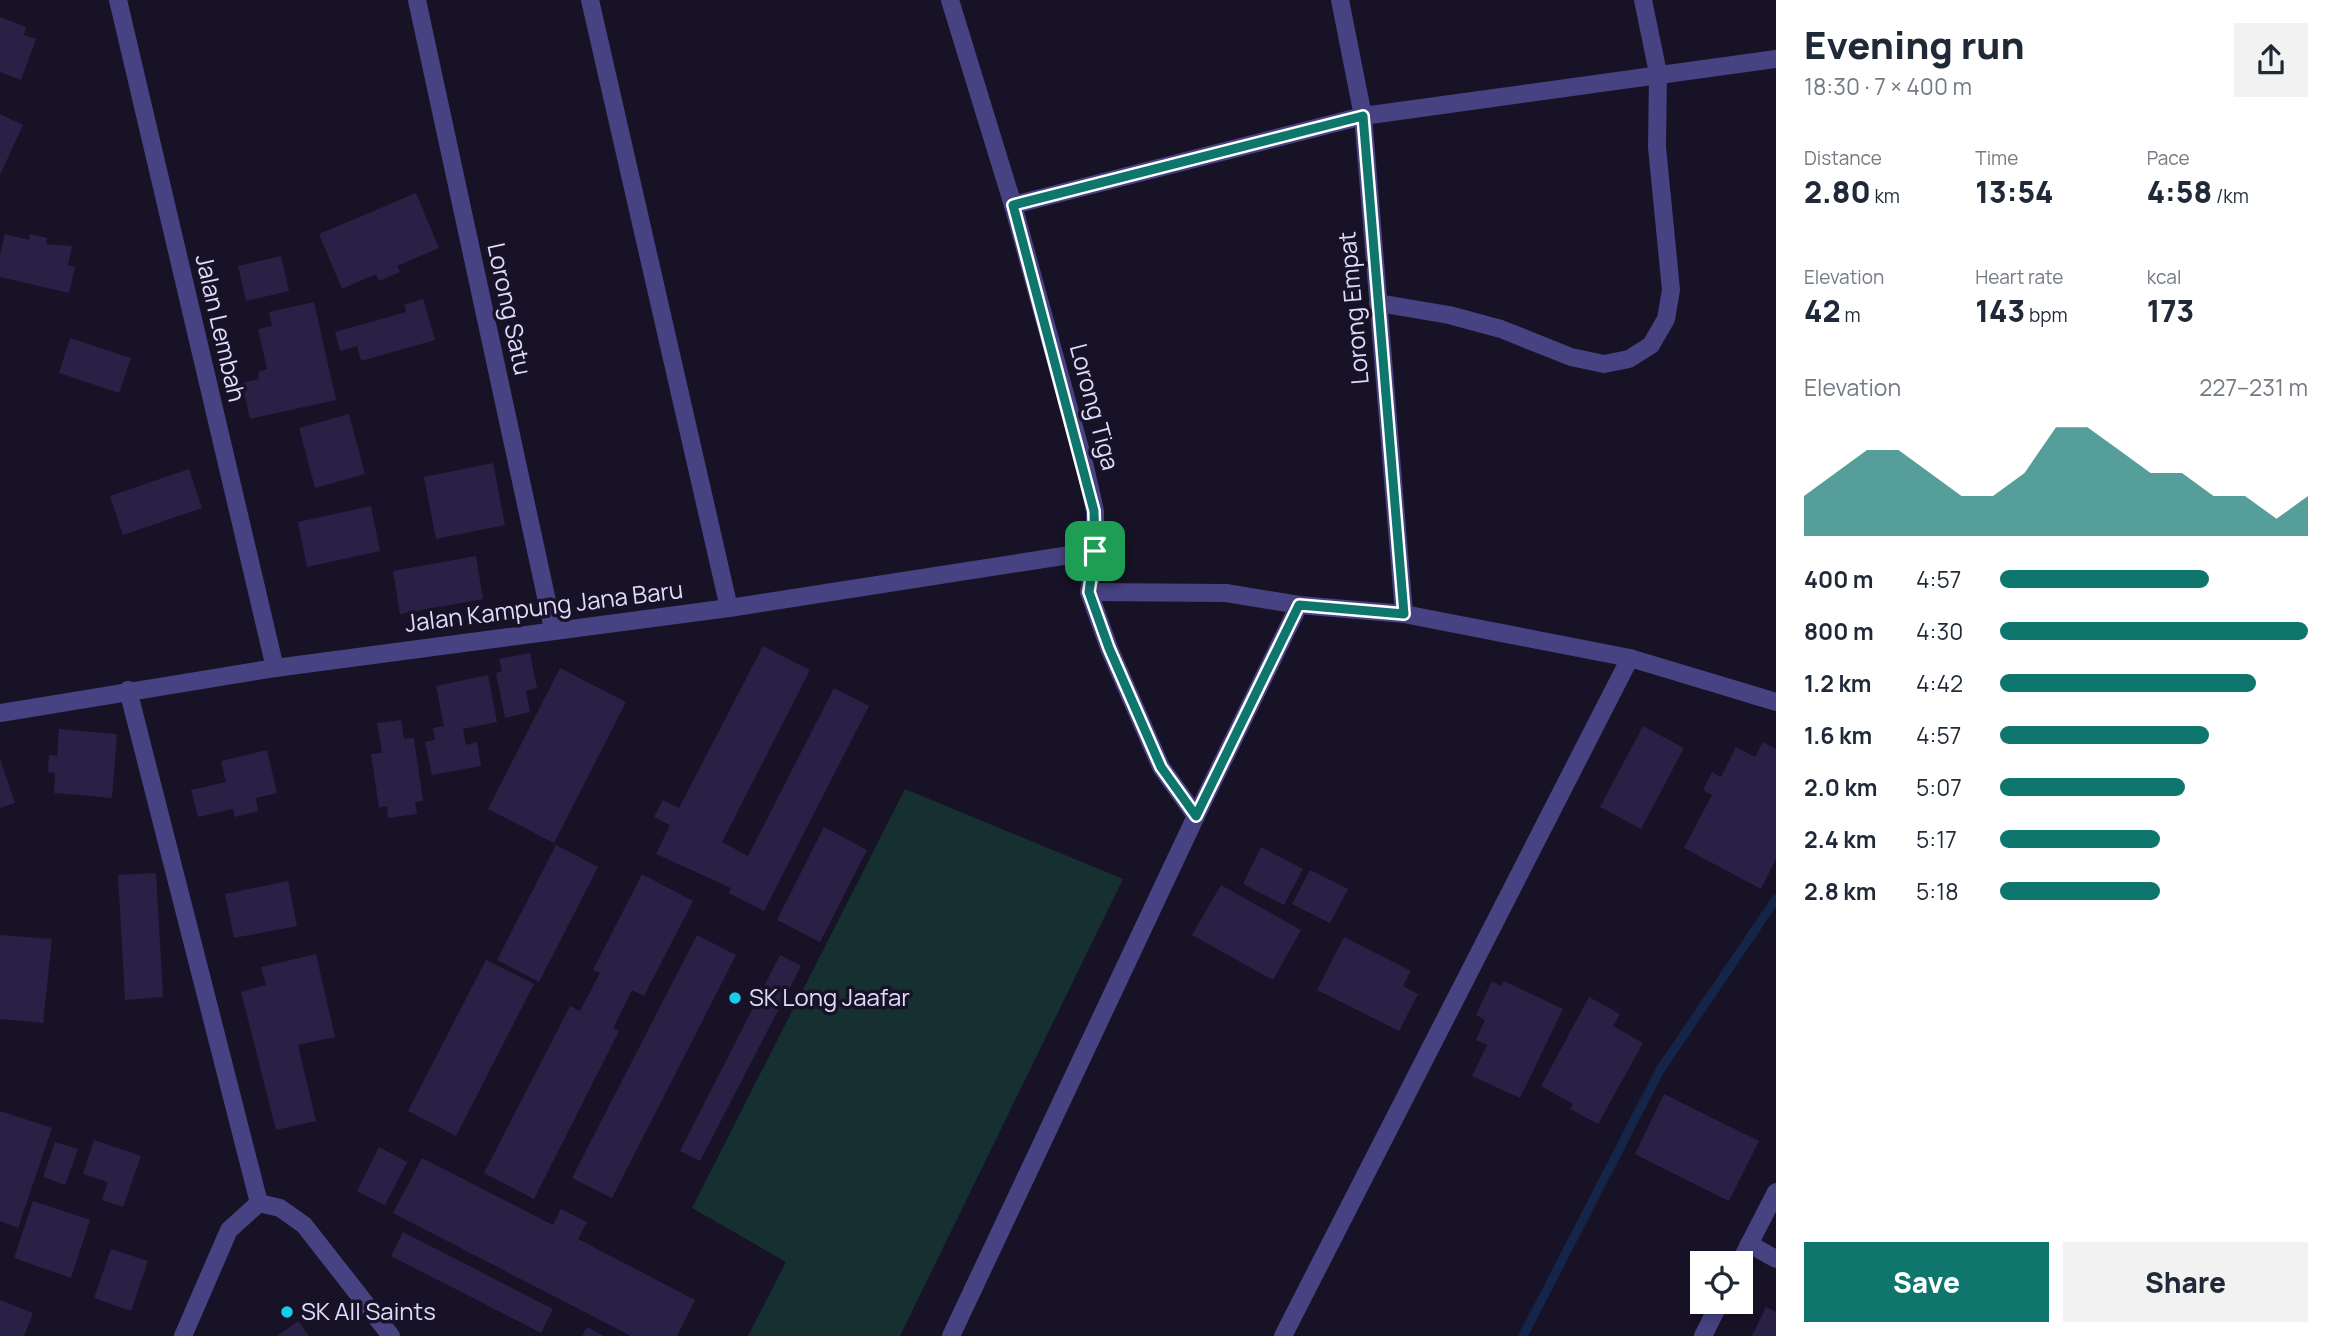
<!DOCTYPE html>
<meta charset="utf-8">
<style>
:root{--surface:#fff;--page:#f2f2f3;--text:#1f2937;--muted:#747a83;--accent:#0f766e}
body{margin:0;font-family:Manrope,sans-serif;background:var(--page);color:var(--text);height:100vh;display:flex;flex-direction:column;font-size:26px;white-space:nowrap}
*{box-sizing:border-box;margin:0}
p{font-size:23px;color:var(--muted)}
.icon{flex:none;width:38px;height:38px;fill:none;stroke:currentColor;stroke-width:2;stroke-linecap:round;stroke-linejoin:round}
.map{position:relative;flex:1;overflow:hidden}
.details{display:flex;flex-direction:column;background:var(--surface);width:560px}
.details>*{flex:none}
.fabs{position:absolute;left:1690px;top:1251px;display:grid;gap:14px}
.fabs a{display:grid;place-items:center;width:63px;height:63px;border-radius:0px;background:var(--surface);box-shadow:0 4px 10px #0003;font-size:35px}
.pin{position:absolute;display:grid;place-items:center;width:60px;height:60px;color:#fff;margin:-30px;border-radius:14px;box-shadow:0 4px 10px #0006}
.round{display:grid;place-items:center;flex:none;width:74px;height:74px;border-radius:0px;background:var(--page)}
.head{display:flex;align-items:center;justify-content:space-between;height:119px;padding:0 28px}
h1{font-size:38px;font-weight:800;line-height:52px}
.figures{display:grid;grid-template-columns:repeat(3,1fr);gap:10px;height:119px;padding:7px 28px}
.figures div{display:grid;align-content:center}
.figures b{font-size:30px;font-weight:800}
.figures small{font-size:19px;font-weight:400}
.figures p{font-size:19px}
.chart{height:196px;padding:14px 28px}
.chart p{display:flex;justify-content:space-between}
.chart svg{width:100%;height:126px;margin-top:7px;fill:var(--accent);opacity:.7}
.primary-button{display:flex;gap:14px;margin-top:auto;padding:14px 28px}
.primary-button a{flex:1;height:80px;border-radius:0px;background:var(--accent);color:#fff;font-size:28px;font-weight:800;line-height:80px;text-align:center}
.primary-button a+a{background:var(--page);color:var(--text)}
ul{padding:0 28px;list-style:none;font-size:23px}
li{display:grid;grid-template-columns:112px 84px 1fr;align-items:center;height:52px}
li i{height:18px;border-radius:9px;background:var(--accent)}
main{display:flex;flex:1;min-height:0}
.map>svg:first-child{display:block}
.green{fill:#162f30}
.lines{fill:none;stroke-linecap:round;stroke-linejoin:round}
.stream{stroke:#142549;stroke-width:9}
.building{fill:#292046}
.street{stroke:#474281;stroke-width:18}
.route-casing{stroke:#fff;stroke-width:14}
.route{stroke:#0f766e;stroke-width:9}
.poi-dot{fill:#19cae9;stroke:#171226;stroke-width:2.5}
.labels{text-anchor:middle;stroke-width:7;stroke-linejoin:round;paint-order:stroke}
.street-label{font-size:24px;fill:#e0dbfc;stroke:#171226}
.poi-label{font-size:24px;fill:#e0dbfc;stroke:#171226;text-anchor:start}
</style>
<main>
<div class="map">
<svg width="1776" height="1336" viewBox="0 0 1776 1336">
<rect width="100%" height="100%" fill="#171226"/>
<polygon class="green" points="905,789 1123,879 900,1336 748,1336 786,1262 692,1208"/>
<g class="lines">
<polyline class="stream" points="1523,1336 1660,1070 1776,899"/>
</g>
<g class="building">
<polygon points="0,17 26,27 24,35 36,39 21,80 0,72"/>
<polygon points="0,114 23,125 0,175"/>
<polygon points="416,193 439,248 397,266 400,272 379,281 376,274 342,289 319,234"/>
<polygon points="5,234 29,240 30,234 47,238 46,244 72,246 68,265 75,267 69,293 0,277 0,254"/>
<polygon points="281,256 289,291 246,301 238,266"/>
<polygon points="423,299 435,340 361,361 357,346 340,351 335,332 406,312 404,305"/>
<polygon points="314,302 336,400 250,419 242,383 259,379 258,372 267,369 258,329 272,326 269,312"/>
<polygon points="70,338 131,358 119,393 59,373"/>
<polygon points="349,414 365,474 315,488 299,428"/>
<polygon points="493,463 505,525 436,539 424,477"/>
<polygon points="189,469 202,508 123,535 110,496"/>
<polygon points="371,506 380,551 307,567 298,522"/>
<polygon points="476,556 483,599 400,614 393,571"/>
<polygon points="763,646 810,670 722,842 748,856 834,688 869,706 764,911 729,893 731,888 656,854 670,825 654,817 663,800 679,808"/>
<polygon points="530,653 537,688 526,691 530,712 505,718 496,673 502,671 499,659"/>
<polygon points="560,668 626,702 554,843 488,809"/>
<polygon points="488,675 497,722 463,729 466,745 477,742 481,766 432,775 425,742 435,740 433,728 444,726 436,686"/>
<polygon points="401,720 404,739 414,738 423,801 415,802 417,814 388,818 387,806 379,808 371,754 382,753 377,723"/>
<polygon points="1643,726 1684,748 1641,829 1600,807"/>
<polygon points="59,729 117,734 112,798 54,793 55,773 48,772 49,755 57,756"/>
<polygon points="1763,742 1776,749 1776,859 1761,889 1684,848 1712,795 1703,790 1712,772 1721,777 1736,747 1755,757"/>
<polygon points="267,750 277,793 256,798 258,811 235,817 233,809 198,817 191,790 226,782 221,761"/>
<polygon points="0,759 15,803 0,808"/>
<polygon points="824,827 867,850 820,942 777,920"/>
<polygon points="556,845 598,867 539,982 497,960"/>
<polygon points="1261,847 1303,869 1284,905 1243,884"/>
<polygon points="1310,870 1348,889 1330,923 1292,904"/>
<polygon points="156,873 163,997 125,1000 118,875"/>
<polygon points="642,874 693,901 644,996 632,990 613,1028 619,1031 534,1199 484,1173 570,1006 580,1011 600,973 593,970"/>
<polygon points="288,881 297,926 234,938 225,894"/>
<polygon points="1221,885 1301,930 1273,980 1192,935"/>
<polygon points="0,935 52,939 43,1023 0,1019"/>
<polygon points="697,935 736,955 612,1198 572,1178"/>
<polygon points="1344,937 1411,971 1403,986 1418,994 1399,1031 1317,990"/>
<polygon points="316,954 335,1037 298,1045 316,1121 276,1130 241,992 266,985 261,967"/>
<polygon points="780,955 801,966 700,1161 680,1151"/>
<polygon points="486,960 534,984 456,1136 408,1111"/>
<polygon points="1492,981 1501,986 1504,981 1563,1009 1520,1098 1472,1076 1487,1045 1476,1040 1485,1020 1476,1015"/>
<polygon points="1589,997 1620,1014 1613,1026 1643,1043 1598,1124 1570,1109 1573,1104 1541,1086"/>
<polygon points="1664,1094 1759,1141 1729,1201 1635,1154"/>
<polygon points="0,1111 52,1128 18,1228 0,1221"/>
<polygon points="94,1140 141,1156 123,1207 102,1200 108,1182 83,1174"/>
<polygon points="55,1142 78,1149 65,1185 43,1177"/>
<polygon points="379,1147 407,1162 385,1205 357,1191"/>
<polygon points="422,1158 553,1225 561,1209 587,1222 578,1239 695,1300 677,1336 631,1336 393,1213"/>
<polygon points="33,1201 90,1220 71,1278 14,1258"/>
<polygon points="403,1232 553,1309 541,1333 391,1256"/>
<polygon points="111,1249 148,1261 131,1311 94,1298"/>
<polygon points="0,1300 33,1313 24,1336 0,1336"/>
<polygon points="1766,1307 1776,1312 1776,1336 1752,1336"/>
<polygon points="298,1321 309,1336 277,1336"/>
<polygon points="587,1327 604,1336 582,1336"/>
</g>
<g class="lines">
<g class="street">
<polyline points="118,0 275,668"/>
<polyline points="417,0 553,629"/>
<polyline points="590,0 729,608"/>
<polyline points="950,0 1013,205 1085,467 1095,511 1095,551 1089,592 1109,648 1161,767 1196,816"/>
<polyline points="1340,0 1363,116 1404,614"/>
<polyline points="1013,205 1363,116 1776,59"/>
<polyline points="1378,303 1449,315 1501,329 1571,357 1604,364 1629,359 1651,345 1666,319 1671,290 1657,147 1658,73 1643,0"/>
<polyline points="1089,592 1226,593 1299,605 1404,614 1630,658 1776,702"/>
<polyline points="128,690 259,1203"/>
<polyline points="0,713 275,668 729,608 1095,551"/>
<polyline points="1749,1244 1776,1259"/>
<polyline points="1739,1264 1776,1192"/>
<polyline points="183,1336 229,1230 259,1203 280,1208 304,1225 391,1336"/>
<polyline points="951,1336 1196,816 1299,605"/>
<polyline points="1283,1336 1630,658"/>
<polyline points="1703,1336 1720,1302"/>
</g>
</g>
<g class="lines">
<g class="route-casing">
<polygon id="route" points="1363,116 1404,614 1299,605 1196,816 1161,767 1109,648 1089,592 1095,551 1094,511 1013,205"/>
</g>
<use href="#route" class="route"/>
</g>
<g class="poi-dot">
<circle cx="735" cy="998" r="7"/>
<circle cx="287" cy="1312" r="7"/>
</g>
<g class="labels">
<g class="street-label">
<text transform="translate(1354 308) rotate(-95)" y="8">Lorong Empat</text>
<text transform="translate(509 309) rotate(78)" y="8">Lorong Satu</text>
<text transform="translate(220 328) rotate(77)" y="8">Jalan Lembah</text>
<text transform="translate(1094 407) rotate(75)" y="8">Lorong Tiga</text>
<text transform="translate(544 607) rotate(-7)" y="8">Jalan Kampung Jana Baru</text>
</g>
<g class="poi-label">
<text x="749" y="1006">SK Long Jaafar</text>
<text x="301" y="1320">SK All Saints</text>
</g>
</g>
</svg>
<div class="fabs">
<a><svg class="icon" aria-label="locate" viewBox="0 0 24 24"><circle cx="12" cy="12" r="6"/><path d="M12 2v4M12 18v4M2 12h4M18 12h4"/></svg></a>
</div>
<div class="pin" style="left:1095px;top:551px;background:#1e9e55"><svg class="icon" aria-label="arrive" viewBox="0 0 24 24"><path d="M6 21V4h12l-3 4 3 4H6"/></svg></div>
</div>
<section class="details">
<div class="head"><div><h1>Evening run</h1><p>18:30 · 7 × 400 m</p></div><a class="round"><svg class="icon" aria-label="share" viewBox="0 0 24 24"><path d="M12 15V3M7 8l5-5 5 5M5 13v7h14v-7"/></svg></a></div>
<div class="figures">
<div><p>Distance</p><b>2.80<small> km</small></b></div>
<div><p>Time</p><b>13:54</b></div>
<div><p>Pace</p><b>4:58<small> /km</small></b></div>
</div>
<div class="figures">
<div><p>Elevation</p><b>42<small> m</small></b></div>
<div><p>Heart rate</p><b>143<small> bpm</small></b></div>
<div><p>kcal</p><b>173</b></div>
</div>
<div class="chart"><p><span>Elevation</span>227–231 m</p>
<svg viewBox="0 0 160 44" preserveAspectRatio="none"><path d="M0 44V30L10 22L20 14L30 14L40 22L50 30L60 30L70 22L80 6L90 6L100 14L110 22L120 22L130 30L140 30L150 38L160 30V44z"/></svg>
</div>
<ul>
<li><b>400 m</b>4:57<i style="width:68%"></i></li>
<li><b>800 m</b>4:30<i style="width:100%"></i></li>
<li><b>1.2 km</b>4:42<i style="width:83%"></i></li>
<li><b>1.6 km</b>4:57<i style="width:68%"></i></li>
<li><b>2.0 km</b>5:07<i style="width:60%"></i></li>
<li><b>2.4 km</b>5:17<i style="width:52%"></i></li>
<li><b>2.8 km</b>5:18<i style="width:52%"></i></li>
</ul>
<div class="primary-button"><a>Save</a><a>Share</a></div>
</section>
</main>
